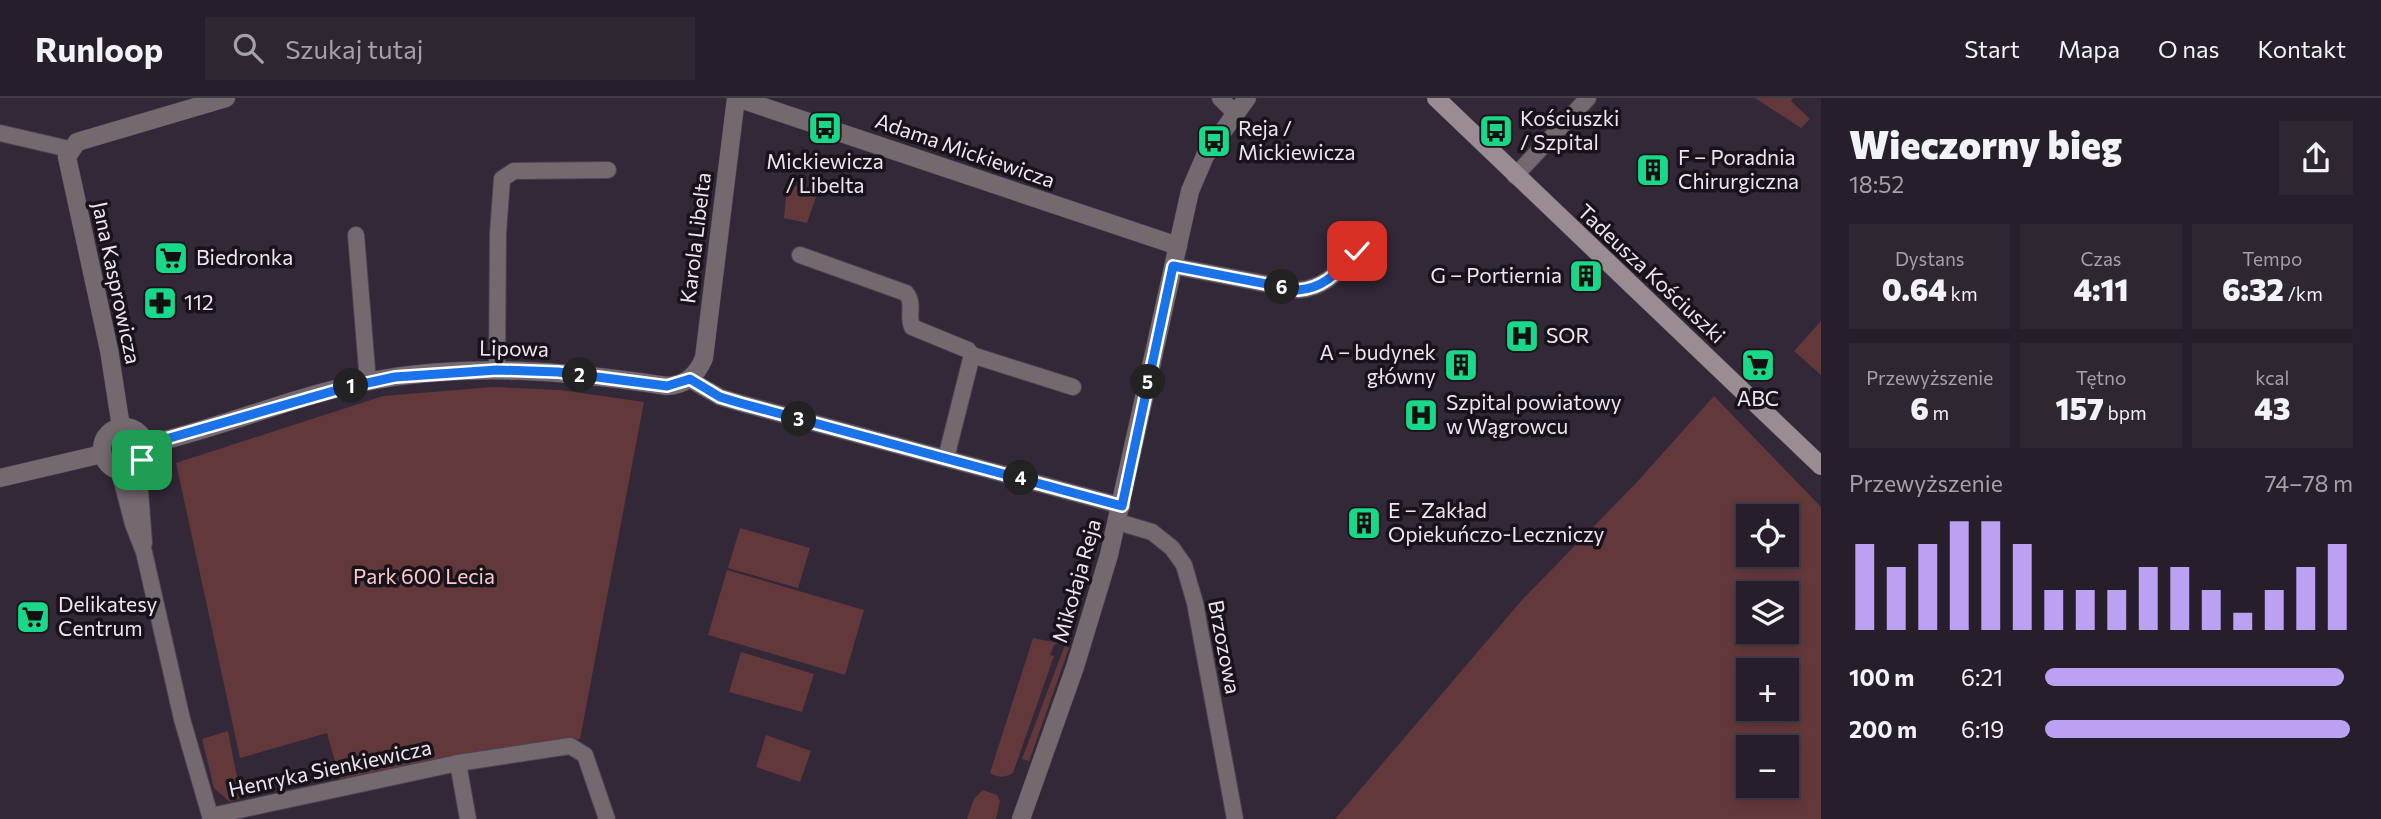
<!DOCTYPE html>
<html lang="pl">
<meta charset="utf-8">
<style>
:root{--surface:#261e2a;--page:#2e2732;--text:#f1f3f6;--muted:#a4a2a8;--line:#423c47;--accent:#bca0f2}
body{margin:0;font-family:Commissioner,sans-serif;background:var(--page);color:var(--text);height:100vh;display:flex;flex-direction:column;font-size:26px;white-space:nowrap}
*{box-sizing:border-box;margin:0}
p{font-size:23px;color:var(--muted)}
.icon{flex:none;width:38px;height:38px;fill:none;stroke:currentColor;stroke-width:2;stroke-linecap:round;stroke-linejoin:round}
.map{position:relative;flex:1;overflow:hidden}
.sheet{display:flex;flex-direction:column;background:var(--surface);width:560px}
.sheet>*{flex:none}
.buttons{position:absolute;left:1736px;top:406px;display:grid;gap:14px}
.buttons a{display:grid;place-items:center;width:63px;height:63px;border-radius:0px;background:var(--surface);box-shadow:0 4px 10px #0003,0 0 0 2px var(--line);font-size:35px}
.pin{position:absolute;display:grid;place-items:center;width:60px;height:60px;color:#fff;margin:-30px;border-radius:14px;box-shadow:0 4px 10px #0006}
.km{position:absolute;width:35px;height:35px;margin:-18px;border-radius:50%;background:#222;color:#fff;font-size:19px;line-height:35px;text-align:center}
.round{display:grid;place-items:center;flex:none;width:74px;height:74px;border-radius:0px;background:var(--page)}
.head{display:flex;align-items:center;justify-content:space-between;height:119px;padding:0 28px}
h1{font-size:38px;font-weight:800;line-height:52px}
.metrics{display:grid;grid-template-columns:repeat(3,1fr);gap:10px;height:119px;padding:7px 28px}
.metrics div{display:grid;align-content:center;border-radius:0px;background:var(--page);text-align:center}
.metrics b{font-size:30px;font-weight:800}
.metrics small{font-size:19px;font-weight:400}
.metrics p{font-size:19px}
.chart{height:196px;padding:14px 28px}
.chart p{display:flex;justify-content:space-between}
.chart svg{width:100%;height:126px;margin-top:7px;stroke:var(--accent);stroke-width:6}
ul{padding:0 28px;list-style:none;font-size:23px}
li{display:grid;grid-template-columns:112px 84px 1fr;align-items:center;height:52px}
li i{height:18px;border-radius:9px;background:var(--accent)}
header{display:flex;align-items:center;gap:42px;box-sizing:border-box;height:98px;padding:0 35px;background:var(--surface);border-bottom:2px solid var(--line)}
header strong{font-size:33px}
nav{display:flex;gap:38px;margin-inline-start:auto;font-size:24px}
.search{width:490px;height:63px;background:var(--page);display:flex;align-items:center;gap:18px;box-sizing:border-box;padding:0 24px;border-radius:0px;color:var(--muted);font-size:26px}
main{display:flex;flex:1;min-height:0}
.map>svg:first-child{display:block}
.green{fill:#63383b;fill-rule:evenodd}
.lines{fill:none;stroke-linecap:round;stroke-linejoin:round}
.minor-casing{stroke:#4c4352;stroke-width:18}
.tertiary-casing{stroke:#4c4352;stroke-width:19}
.secondary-casing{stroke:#4c4352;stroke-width:19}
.minor{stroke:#73696f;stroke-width:16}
.tertiary{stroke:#73696f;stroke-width:18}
.secondary{stroke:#9b8c94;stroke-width:18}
.route-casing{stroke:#fff;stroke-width:14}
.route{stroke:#1a73e8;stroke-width:9}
.labels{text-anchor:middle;stroke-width:7;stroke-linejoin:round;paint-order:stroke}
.poi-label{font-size:21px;fill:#ede6f1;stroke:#18131a;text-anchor:start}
.street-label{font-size:21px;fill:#ede6f1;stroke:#18131a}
.park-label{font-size:21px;fill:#fdc8ca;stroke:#18131a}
</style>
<header>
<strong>Runloop</strong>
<div class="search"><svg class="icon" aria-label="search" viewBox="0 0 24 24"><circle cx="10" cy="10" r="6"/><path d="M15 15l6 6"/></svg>Szukaj tutaj</div>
<nav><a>Start</a><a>Mapa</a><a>O nas</a><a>Kontakt</a></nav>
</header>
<main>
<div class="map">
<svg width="1821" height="721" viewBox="0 0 1821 721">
<rect width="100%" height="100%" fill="#322838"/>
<g class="green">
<polygon points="1755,0 1793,0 1791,3 1810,21 1801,30"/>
<polygon points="797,88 817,96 807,125 784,120 787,89"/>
<polygon points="113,160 128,221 118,223 103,162"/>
<polygon points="1821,223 1821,277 1794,253"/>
<polygon points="493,289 560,292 644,304 580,641 428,663 340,681 327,635 240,660 176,365 383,298"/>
<path d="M1714,298L1821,409V721H1335L1522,502L1637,384ZM1748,418H1787V457H1748ZM1748,495H1787V534H1748ZM1748,572H1787V611H1748ZM1748,649H1787V688H1748Z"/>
<polygon points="740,430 810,450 798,490 728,470"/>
<polygon points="727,472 864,512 845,577 708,537"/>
<path d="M1033,540L1058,545L1054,547L1050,557L1054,558L1013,675C1004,680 999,680 990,675Z"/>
<polygon points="1065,547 1069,550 1029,663 1022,661"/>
<polygon points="741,554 814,576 802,614 729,594"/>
<polygon points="228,633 241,700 230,704 214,690 202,641"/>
<polygon points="766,637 811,653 800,684 756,669"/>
<polygon points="983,692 997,697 1000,703 996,721 967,721 974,701"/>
</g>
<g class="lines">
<g class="minor-casing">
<g id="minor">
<polyline points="1220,0 1235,15"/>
<polyline points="0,35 69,51"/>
<polyline points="1515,78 1588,0"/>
<polyline points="356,137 368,284"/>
<path d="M800,157L906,195C915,206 907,217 912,229L968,252L972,257L946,360"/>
<path d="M1173,168L1298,192C1326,190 1339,172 1357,153"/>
<polyline points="972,257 1073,289"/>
<polyline points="497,272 498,135 502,81 514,73 608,72"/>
<polyline points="689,281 720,299 740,305 1122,408"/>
<polyline points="138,367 144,445"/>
<polyline points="119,372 133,426 144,454 182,621 211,721"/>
<polyline points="1118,424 1152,434 1172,450 1184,467 1195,505 1235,721"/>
<polyline points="458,665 468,721"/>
<polyline points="211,718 458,665 570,648 585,657 607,721"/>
</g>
</g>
<g class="tertiary-casing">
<g id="tertiary">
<polyline points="737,0 1178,148"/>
<polyline points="121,329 109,252 67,59 77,44 226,0"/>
<circle cx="124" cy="351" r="22"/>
<path d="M145,347C221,330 294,298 370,283C469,264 569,273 667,288C686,287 697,277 704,260L736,0"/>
<polyline points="0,380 102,356"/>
<polyline points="1021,721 1075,569 1109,457 1190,93 1205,58 1247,0"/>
</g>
</g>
<g class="secondary-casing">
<polyline id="secondary" points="1436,0 1821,368"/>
</g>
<use href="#minor" class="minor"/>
<use href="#tertiary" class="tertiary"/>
<use href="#secondary" class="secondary"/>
</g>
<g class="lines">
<g class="route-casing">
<path id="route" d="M142,362L145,347L344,290L395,279L497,272L558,274L667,288L690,281L720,299L740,305L1122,408L1173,168L1298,192C1326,190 1339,172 1357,153"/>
</g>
<use href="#route" class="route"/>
</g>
<defs>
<g id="bus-square" transform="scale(1.75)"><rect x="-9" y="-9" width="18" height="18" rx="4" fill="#18d989" stroke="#18131a"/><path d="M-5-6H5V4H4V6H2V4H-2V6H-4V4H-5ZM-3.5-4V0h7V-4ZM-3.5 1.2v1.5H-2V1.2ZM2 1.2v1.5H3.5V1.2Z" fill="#111"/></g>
<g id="building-square" transform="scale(1.75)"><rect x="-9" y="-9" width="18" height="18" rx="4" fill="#18d989" stroke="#18131a"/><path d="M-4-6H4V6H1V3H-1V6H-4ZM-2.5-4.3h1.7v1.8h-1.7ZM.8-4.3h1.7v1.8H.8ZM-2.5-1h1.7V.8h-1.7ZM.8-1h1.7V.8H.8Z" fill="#111"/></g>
<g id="supermarket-square" transform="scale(1.75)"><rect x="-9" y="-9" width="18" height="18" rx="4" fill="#18d989" stroke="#18131a"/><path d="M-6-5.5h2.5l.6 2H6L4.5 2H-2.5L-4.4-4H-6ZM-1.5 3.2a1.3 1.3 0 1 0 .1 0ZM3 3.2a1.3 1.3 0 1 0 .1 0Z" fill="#111"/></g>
<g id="pharmacy-square" transform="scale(1.75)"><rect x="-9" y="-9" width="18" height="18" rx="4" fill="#18d989" stroke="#18131a"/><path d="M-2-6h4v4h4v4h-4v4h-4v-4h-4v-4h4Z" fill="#111"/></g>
<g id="hospital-square" transform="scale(1.75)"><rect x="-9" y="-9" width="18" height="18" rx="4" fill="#18d989" stroke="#18131a"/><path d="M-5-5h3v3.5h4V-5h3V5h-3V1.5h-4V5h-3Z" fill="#111"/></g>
</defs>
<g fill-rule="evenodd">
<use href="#bus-square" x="825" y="30"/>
<use href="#bus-square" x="1496" y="33"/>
<use href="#bus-square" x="1214" y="43"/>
<use href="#building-square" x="1653" y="72"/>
<use href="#supermarket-square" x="171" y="160"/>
<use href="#building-square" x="1586" y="178"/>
<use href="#pharmacy-square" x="160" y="205"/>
<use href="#hospital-square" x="1522" y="238"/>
<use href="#building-square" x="1461" y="267"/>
<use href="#supermarket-square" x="1758" y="267"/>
<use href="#hospital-square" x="1421" y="317"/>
<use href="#building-square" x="1364" y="425"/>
<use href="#supermarket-square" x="33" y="519"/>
</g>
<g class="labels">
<g class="poi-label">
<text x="1520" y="28">Kościuszki<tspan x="1520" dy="24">/ Szpital</tspan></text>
<text x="1238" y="38">Reja /<tspan x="1238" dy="24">Mickiewicza</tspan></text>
<text x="1678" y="67">F – Poradnia<tspan x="1678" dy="24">Chirurgiczna</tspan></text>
<text x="825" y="71" text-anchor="middle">Mickiewicza<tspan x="825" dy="24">/ Libelta</tspan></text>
<text x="196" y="167">Biedronka</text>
<text x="1562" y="185" text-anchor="end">G – Portiernia</text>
<text x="184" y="212">112</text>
<text x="1546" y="245">SOR</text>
<text x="1436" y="262" text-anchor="end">A – budynek<tspan x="1436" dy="24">główny</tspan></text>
<text x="1758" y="308" text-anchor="middle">ABC</text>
<text x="1446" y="312">Szpital powiatowy<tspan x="1446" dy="24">w Wągrowcu</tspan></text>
<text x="1388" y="420">E – Zakład<tspan x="1388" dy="24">Opiekuńczo-Leczniczy</tspan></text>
<text x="58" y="514">Delikatesy<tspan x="58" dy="24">Centrum</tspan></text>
</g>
<g class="street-label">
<text transform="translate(965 53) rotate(19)" y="7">Adama Mickiewicza</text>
<text transform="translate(696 140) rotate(-83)" y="7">Karola Libelta</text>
<text transform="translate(1651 176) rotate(43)" y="7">Tadeusza Kościuszki</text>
<text transform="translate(116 185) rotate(78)" y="7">Jana Kasprowicza</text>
<text transform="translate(514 251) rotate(1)" y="7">Lipowa</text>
<text transform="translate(1077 483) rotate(-74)" y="7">Mikołaja Reja</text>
<text transform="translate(1224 549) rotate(79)" y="7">Brzozowa</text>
<text transform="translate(330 671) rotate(-12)" y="7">Henryka Sienkiewicza</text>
</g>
<g class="park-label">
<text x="424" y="486">Park 600 Lecia</text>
</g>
</g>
</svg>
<div class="buttons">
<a><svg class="icon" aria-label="locate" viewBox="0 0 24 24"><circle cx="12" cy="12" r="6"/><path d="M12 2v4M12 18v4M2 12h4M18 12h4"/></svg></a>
<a><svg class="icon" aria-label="layers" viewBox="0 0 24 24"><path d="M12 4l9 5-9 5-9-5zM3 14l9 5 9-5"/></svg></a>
<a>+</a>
<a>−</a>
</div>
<div class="pin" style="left:142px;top:362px;background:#1e9e55"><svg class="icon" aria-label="arrive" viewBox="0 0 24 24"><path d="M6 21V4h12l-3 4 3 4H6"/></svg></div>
<div class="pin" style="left:1357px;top:153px;background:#d93025"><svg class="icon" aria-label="check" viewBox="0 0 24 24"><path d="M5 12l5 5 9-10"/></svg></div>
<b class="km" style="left:351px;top:288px">1</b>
<b class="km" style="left:580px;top:277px">2</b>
<b class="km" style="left:799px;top:321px">3</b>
<b class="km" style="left:1021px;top:380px">4</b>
<b class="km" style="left:1148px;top:284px">5</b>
<b class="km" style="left:1282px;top:189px">6</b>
</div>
<section class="sheet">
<div class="head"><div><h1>Wieczorny bieg</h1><p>18:52</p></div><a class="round"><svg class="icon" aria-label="share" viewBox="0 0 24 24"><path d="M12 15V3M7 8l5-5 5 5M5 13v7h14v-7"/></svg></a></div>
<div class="metrics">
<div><p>Dystans</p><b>0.64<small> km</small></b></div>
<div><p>Czas</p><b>4:11</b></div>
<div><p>Tempo</p><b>6:32<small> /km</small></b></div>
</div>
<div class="metrics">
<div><p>Przewyższenie</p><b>6<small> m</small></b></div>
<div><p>Tętno</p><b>157<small> bpm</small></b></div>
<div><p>kcal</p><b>43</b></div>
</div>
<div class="chart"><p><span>Przewyższenie</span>74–78 m</p>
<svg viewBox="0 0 160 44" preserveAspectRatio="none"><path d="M5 44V14M15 44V22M25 44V14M35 44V6M45 44V6M55 44V14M65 44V30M75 44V30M85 44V30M95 44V22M105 44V22M115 44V30M125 44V38M135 44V30M145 44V22M155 44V14"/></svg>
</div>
<ul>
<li><b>100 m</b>6:21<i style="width:97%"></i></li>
<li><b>200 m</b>6:19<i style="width:99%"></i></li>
</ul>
</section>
</main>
